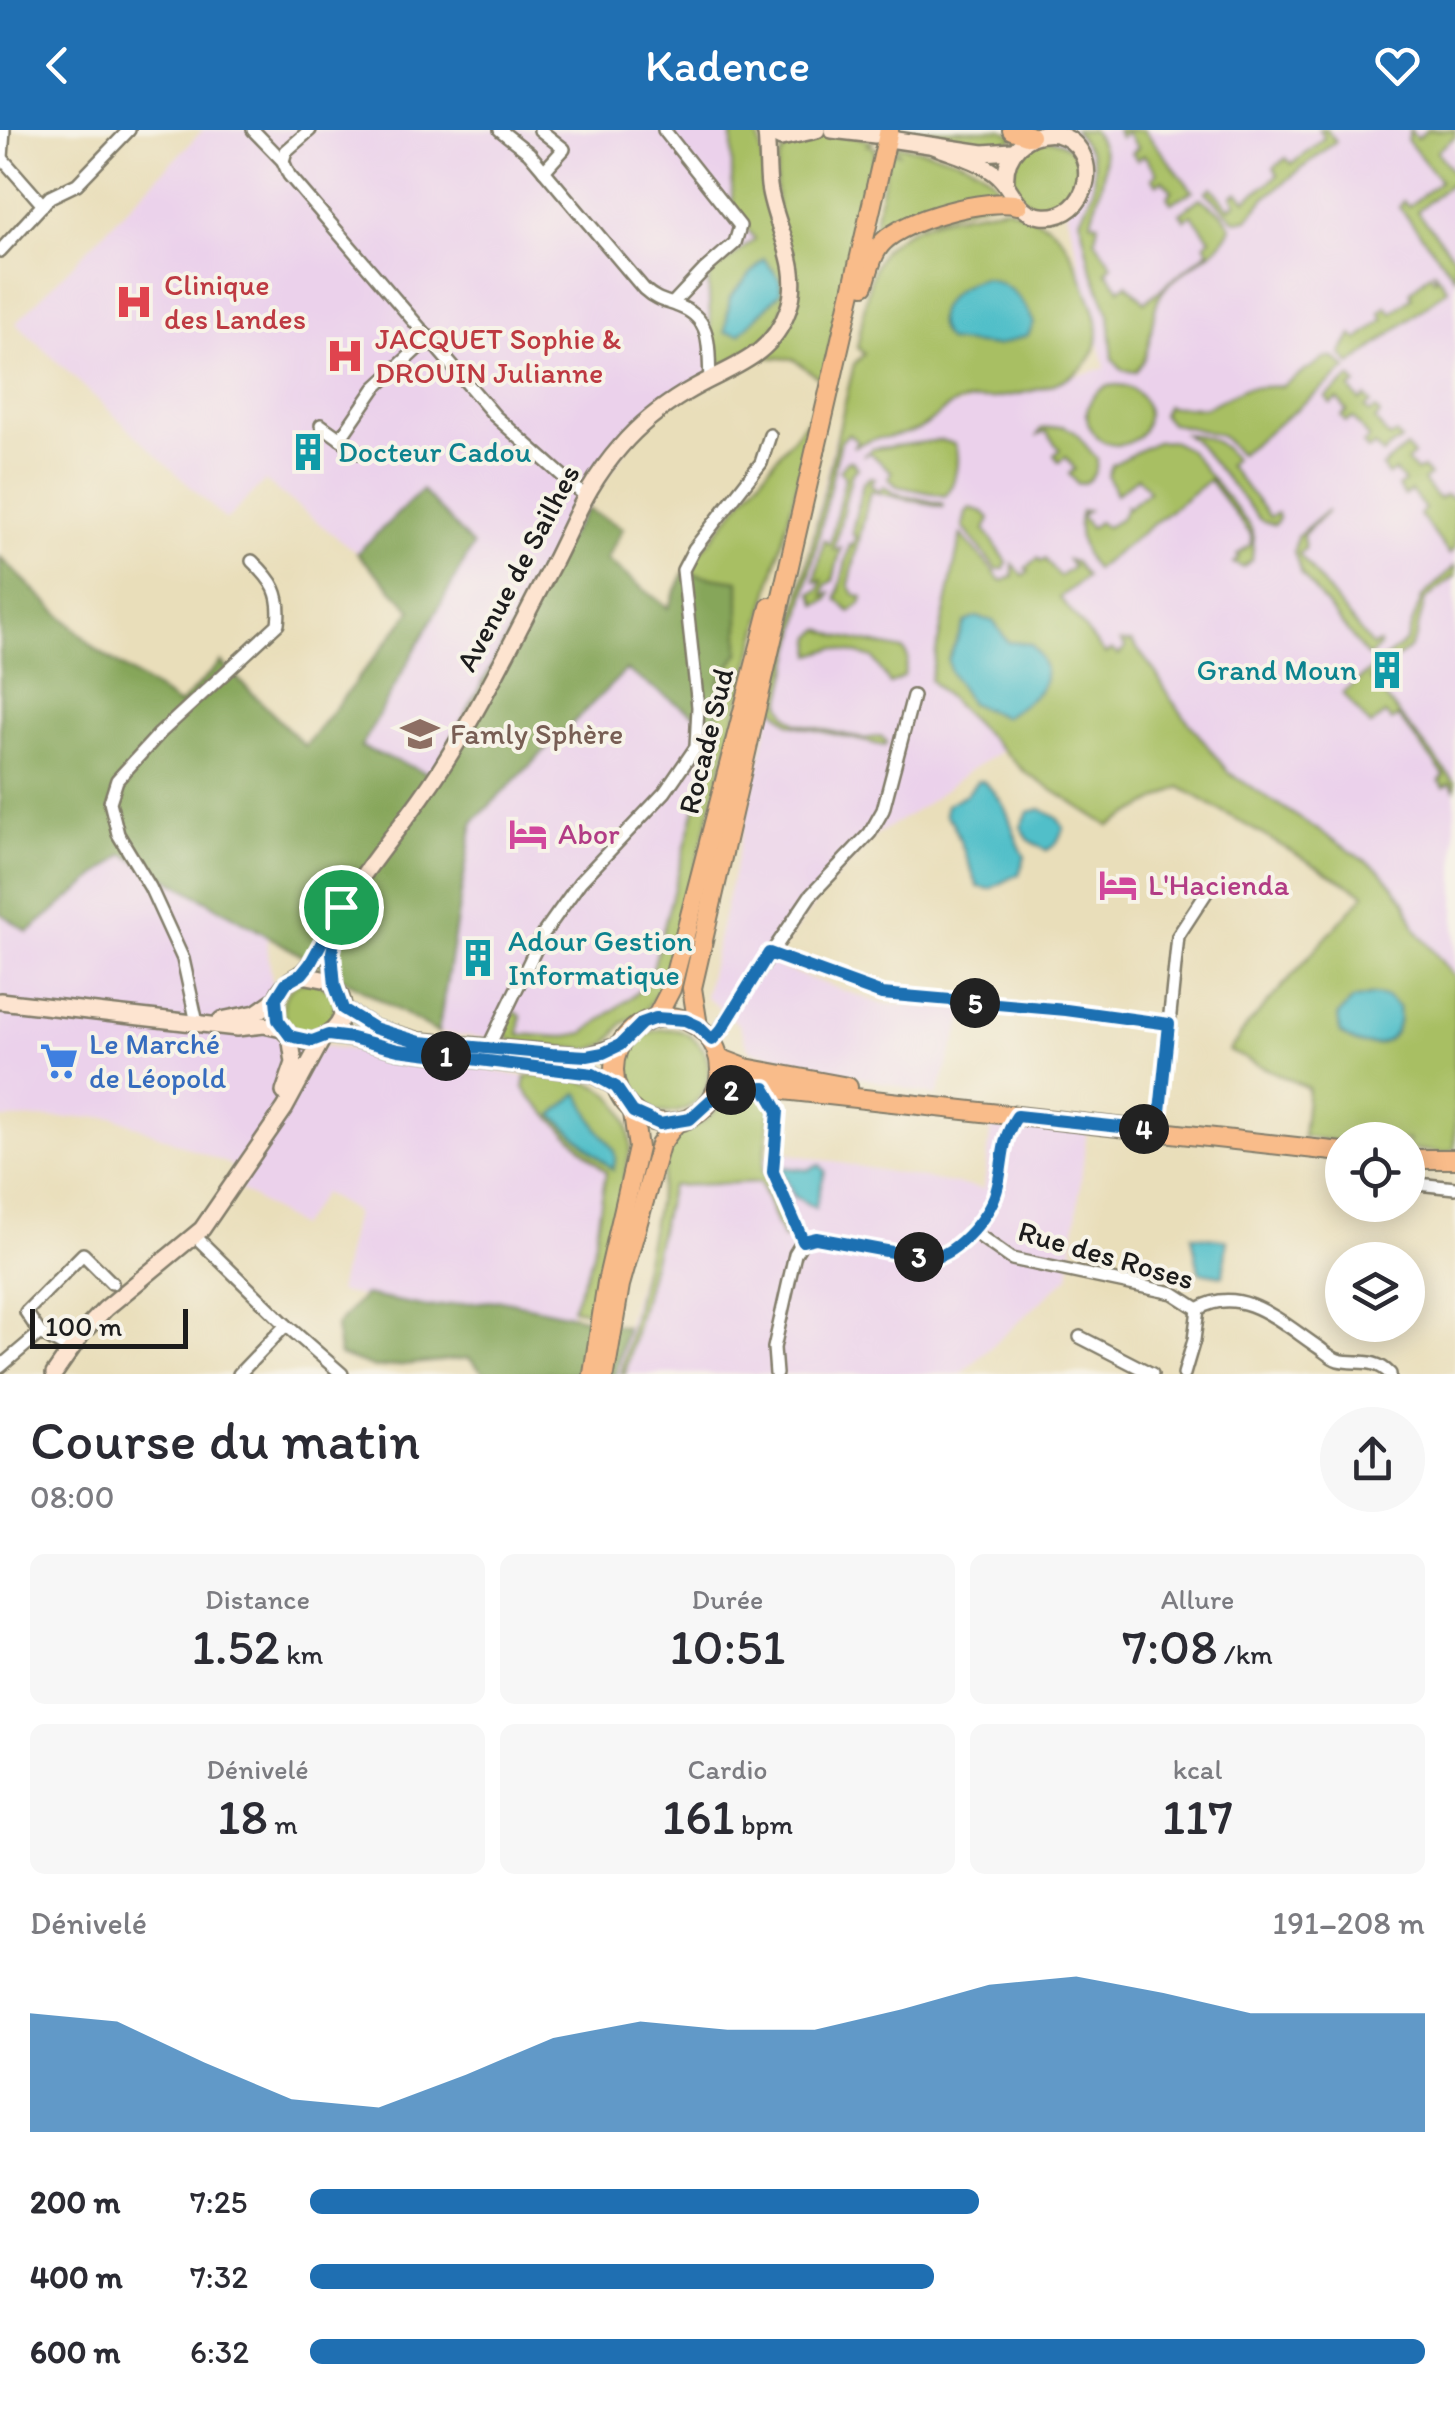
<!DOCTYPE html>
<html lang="fr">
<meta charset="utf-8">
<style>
:root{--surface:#fff;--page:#f7f7f7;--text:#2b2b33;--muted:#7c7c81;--accent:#1f6fb2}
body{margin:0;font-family:Itim,sans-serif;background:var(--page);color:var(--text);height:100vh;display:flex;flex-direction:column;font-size:38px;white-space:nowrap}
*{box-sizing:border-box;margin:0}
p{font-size:32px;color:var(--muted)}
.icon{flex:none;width:55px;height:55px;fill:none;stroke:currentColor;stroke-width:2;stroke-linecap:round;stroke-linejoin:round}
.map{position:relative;height:1244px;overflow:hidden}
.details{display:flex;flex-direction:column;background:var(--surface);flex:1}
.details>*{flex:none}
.buttons{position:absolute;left:1325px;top:992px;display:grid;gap:20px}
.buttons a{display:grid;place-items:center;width:100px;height:100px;border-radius:50%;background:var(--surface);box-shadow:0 5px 25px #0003;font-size:50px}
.scale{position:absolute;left:30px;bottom:25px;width:158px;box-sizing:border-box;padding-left:10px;border:5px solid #1c1c1c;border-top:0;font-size:28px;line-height:35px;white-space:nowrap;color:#1c1c1c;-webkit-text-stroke:8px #f7f3e8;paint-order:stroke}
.pin{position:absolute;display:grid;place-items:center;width:85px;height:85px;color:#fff;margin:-42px;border:5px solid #fff;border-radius:50%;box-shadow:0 2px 10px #0007}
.km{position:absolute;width:50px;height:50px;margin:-25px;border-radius:50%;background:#222;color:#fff;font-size:28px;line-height:50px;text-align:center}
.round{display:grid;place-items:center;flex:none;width:105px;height:105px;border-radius:52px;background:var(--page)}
.head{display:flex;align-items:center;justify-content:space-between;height:170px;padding:0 30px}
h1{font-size:55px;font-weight:600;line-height:75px}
.stats{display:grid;grid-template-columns:repeat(3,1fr);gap:15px;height:170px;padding:10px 30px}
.stats div{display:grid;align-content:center;border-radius:15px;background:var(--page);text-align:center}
.stats b{font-size:50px;font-weight:600}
.stats small{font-size:28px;font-weight:400}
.stats p{font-size:28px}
.chart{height:280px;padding:20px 30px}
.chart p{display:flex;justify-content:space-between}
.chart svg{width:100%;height:180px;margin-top:10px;fill:var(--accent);opacity:.7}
ul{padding:0 30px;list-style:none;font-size:32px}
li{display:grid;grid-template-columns:160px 120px 1fr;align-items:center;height:75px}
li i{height:25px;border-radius:12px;background:var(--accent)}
header{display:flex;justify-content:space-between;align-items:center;height:130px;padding:0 30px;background:var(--accent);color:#fff;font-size:45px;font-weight:600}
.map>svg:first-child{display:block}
.built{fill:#ebd1eb}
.green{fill:#a8bf64;stroke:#626e40;stroke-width:2.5}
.forest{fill:#86a65a;stroke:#51613b;stroke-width:2.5}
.water{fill:#51bfc9;stroke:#366e72;stroke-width:2.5}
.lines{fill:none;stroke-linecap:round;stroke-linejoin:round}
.street-casing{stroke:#827d6b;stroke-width:16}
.secondary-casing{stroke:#827d6b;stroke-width:20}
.primary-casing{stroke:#827d6b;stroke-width:22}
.street{stroke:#fff;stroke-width:11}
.secondary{stroke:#fde4d0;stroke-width:15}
.primary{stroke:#f9bc8a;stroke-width:18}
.route-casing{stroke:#fff;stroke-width:20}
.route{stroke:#1f6fb2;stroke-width:12}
.labels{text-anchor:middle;stroke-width:8;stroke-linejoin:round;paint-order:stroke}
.health-label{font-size:30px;fill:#be3a42;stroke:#f7f3e8;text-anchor:start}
.culture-label{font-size:30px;fill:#0d838f;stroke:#f7f3e8;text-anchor:start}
.street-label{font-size:30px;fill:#1c1c1c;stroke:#f7f3e8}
.education-label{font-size:30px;fill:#785e54;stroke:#f7f3e8;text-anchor:start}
.hotel-label{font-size:30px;fill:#b23c85;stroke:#f7f3e8;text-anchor:start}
.shop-label{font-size:30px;fill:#366cbe;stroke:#f7f3e8;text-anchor:start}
</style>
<header><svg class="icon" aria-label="back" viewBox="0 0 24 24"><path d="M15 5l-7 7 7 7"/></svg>Kadence<svg class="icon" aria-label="heart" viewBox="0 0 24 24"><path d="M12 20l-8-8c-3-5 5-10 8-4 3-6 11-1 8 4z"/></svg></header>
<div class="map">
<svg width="1455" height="1244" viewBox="0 0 1455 1244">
<rect width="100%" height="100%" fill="#f7f3e8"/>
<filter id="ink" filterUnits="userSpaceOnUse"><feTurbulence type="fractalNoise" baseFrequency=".01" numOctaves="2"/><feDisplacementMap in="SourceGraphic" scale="20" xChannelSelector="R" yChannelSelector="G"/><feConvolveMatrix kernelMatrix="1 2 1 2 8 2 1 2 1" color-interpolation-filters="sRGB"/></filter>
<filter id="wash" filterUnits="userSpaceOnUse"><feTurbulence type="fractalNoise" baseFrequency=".0048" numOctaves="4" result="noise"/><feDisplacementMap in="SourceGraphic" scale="40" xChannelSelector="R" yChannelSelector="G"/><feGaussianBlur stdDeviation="2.25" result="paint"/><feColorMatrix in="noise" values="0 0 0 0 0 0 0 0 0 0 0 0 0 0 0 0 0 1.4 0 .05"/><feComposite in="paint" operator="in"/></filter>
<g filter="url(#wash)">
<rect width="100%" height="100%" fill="#e9deba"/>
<g class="built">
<polygon points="203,0 732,0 732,79 755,109 715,232 722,236 648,284 527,471 432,645 361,617 473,415 422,361 357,423 265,351 226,390 16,193"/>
<polygon points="1047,0 1455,0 1455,858 1339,727 1173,633 1119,550 970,640 925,675 876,705 822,763 780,820 777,837 882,874 966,880 937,966 749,920 739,895 705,866 835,306 1105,238"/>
<polygon points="626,540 716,599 649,853 571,916 438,903 473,693"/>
<polygon points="124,724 266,805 279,910 453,933 526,947 524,958 530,967 606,1042 592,1128 570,1186 501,1170 428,1177 338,1162 355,1082 323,1063 299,1097 238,1058 231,1035 114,987 0,989 0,783 29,801"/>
<polygon points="991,995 1087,1001 1069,1146 961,1244 616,1244 626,1197 665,1052 780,1022 984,1059"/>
</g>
<g class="green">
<polygon points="732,0 754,0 759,9 788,155 780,189 764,212 722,236 712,228 708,146 755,109 732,79"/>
<polygon points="900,0 1002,0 1016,7 993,19 897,5"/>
<path d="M1074,0H1092C1116,29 1099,58 1091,91L1098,93L1095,110L1112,135L1106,141L1120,159L1127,154L1145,172L1209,121L1205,114L1210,109L1192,85L1185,90L1180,83L1200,68L1223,84L1231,96C1225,122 1179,139 1163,161C1147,185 1156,220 1135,242L1122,240L1113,230L1109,184L1090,135L1080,89L1093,60L1094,34L1090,22Z"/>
<polygon points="1117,0 1144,0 1193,61 1171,73 1167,67 1172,61 1163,50 1157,54 1152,48 1157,43 1144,25 1137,30 1132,23 1138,18 1126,3 1120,8"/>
<polygon points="1319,0 1327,0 1336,11 1265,68 1248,89 1236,91 1206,62 1212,57 1229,78 1236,73 1232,66 1238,62 1246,70 1278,45 1274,38 1286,28 1292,34 1324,8"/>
<polygon points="1410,0 1417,8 1427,0 1455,0 1455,7 1437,21 1455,45 1455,50 1417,81 1455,128 1455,147 1399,77 1403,71 1409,76 1440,51 1407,10"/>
<path d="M819,3L855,6L873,12L867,15L876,18L823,251L793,229L763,227L794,178C789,145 763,46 784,21C792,11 808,7 819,3Z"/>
<circle cx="1047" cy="44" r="34"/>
<path d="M894,14C931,23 990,28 1004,67L892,99L867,130L889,22L899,23Z"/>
<path d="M1008,77C1021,84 1037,88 1049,96C1070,109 1081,147 1090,169C1122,242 1051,260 995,268C982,270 968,269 957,273C942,278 933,292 919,299C897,309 874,305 853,317L857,311L848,304L840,313L781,573L788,586L796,593L864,609L881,606L887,612L885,616L790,594L774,578L854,234L864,224L857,217C863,192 867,147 880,126C901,89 970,83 1008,77Z"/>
<polygon points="1433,140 1448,159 1351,235 1341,224 1352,205 1358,210 1384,189 1380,182 1386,177 1392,183 1412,167 1410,162 1430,143 1434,149 1437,147"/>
<polygon points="1325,228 1334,228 1347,239 1240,324 1220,305 1170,293 1162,285 1166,276 1205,278 1245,258 1282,256"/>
<polygon points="1351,248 1356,254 1350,259 1360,271 1366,267 1371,273 1365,278 1370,283 1376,279 1380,285 1375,290 1389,308 1396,304 1401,310 1382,324 1375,315 1368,320 1363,314 1369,309 1353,288 1346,292 1341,286 1347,281 1338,269 1331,274 1326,267"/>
<circle cx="1117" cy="285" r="30"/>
<polygon points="818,276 665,852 645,881 622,894 607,914 590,920 514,912 506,906 503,896 514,881 521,886 519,904 561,907 584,903 649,853 716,599 719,552 739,522 684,443"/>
<path d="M1063,296L1074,301L1097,329C1098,341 1090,354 1078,354L1069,344L1075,339L1066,327L1059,332L1054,325L1060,320L1046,302L1038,305L1041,299Z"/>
<path d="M1185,304C1208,305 1220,311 1234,329L1228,335L1270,387L1277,383L1279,388L1275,395L1260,390L1196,312Z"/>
<path d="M941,310L954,314C961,327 955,356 945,366L897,356L888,348L892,342L869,322L863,326L872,319Z"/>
<path d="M1172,311L1189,320L1250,396L1254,407L1252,430L1242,437L1233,433L1239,428L1237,425L1251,414V405L1209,350L1095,440C1082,422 1075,404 1081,381H1087L1081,386L1090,398L1098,392L1106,397C1115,394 1125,386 1126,376L1128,378L1149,361L1138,347L1116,364L1108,346L1112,335L1156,312Z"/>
<polygon points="1406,317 1413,325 1407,331 1416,342 1423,338 1429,346 1423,351 1438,369 1445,365 1455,369 1455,418 1449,424 1420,385 1425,379 1411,361 1404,366 1398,357 1404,352 1395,341 1388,345 1382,337"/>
<polygon points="847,331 852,331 858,338 852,342 834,420 841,418 833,451 826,455 824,466 831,463 828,470 817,475 812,463 820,459 822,450 815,452 824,410 830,415 845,346 840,340"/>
<polygon points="870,347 875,348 870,354 878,361 884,356 893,363 943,374 942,377 870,361 849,455 854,464 863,467 861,474 850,482 837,469 850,414 853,416 855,407 852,402 863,353"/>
<polygon points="970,378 984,382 990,388 985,400 1007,432 1004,439 996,439 963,397 966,382"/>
<polygon points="1328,380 1303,405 1305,419 1299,424 1372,516 1379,513 1379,517 1370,526 1366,525 1301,443 1294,422 1297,406"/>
<polygon points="961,404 1002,451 1013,447 1013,434 1023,446 1029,441 1026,438 1038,428 1041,432 1045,429 1059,447 1073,437 1068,430 1075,432 1086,447 1060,468 1105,524 1112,520 1118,525 1126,518 1121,512 1132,512 1156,543 1170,568 1228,642 1380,740 1405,771 1416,800 1455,848 1455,1019 1444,1023 1408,1019 1408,1010 1342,1012 1303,1007 1308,958 1229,921 1248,895 1365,764 1180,657 1109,696 1026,643 930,550"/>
<polygon points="1455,436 1455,446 1425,470 1416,506 1409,519 1370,549 1455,652 1455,659 1450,653 1444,657 1439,651 1444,645 1398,587 1391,591 1385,584 1370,596 1343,563 1406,511 1422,467"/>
<polygon points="821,499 838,506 904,520 908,528 904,546 890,554 873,528 835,518 812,525 813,506"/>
<circle cx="309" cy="877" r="26"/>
<circle cx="667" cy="941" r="42"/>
<path d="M539,944C592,951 625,954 631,1016L596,1183L572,1178L592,1128L606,1042L530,967L524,958L526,947Z"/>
<polygon points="735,963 765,965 771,978 763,1042 776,1064 790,1107 783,1109 760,1052 671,1056 625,1244 621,1244 668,1021 675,1006 704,991"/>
</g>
<g class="forest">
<polygon points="422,360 473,416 361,617 432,645 527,471 586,379 623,398 606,430 668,478 684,443 739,451 739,523 719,552 716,599 626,540 473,692 438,903 124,724 28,802 0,783 0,427 97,520 179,575 221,532 305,616 412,480 357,423"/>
<polygon points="364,1165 428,1177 501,1170 626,1197 616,1244 485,1244 469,1228 375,1238 339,1225 336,1196"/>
</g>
<g class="water">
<polygon points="764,129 780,149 781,162 740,204 725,202 730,167"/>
<path d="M984,148C1010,153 1023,169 1034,193L1028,205L996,216L948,211C922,184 954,154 984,148Z"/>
<path d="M976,487L993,491L1008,512L1031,514C1063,552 1036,567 1003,587L970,573L950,541L948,530L965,492Z"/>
<path d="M977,651H983C1014,679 1007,695 1025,727L1019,744L990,759L978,757L953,693L945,685L946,675L968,663Z"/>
<polygon points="1041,679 1057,688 1064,698 1056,714 1046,721 1028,709 1021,697 1028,682"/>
<path d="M1374,865L1386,867L1398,877C1404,918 1367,924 1340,903L1338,885L1352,870Z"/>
<path d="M578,963C586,973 589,984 595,994C605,1012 621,1017 613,1040L553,985Z"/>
<polygon points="820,1035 825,1041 815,1078 794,1066 780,1037 807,1040"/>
<polygon points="1192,1105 1227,1110 1223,1146 1199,1142"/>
</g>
</g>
<g filter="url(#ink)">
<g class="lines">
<g class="street-casing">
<g id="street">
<polyline points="253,0 283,31 289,45 495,286 584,365"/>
<path d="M500,0L529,23L644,159C656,170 665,171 678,176C713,188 708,217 710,249"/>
<polyline points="540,0 564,19 544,41"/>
<polyline points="664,0 740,96 735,113 704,140 673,173"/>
<polyline points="0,26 43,75"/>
<polyline points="2,28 4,0"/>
<polyline points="283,31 286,21 310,0"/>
<polyline points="0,121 50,67 77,54 129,0"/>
<polyline points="321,295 360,323"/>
<polyline points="340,309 375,258 430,207"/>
<polyline points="769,823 882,864 1066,880 1169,894"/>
<path d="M197,893L183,829L150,757L118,704L110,672L117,650L159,604L278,494C282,464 273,451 252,431"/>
<polyline points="712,911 810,766 870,703 883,680 913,566"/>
<polyline points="487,920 543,804 580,752 665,662 696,617 698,577 683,440 694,419 761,333 770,305"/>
<polyline points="765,958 778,981 773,1041 803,1111"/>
<polyline points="1158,1001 1178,806 1208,760"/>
<polyline points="1408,1053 1455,1058"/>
<polyline points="971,1100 1012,1129 1173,1163 1198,1179"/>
<polyline points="195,1106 286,1195 342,1244"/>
<path d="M803,1111L816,1108L930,1129C959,1123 992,1084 998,1055C1004,1027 1000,1011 1017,986"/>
<path d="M1198,1179C1241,1153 1282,1193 1318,1217C1324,1221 1331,1228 1338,1230C1357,1235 1375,1227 1390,1244"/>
<polyline points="1080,1207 1152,1244"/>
<polyline points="70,1220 40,1203 26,1182 83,1124 112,1153"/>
<polyline points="0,1237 40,1203"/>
<polyline points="239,1244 286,1195"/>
<polyline points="776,1244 774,1218 795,1124 803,1111"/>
<polyline points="1184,1244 1194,1210 1198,1179"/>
</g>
</g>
<g class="secondary-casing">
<g id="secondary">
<polyline points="764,0 781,8 817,0"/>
<polyline points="832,0 875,5"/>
<polyline points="896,10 983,23 1012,21"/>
<path d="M934,16C956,25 988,32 1003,51C1015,66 1019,83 1041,86C1091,92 1105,18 1057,4C1025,0 1003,25 1006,54"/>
<path d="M302,845L328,850C376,893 294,941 277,887C273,875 277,861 287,853C293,847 300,846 305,840C322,822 330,796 343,775C363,743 387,713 410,683C467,608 509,517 553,433C576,388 586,356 621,316C639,295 662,277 685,263C727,237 770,231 788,180C804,136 775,99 769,56C767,38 768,20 766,3"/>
<polyline points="335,856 331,823 337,796"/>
<polyline points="0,871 237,898 264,895 282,899"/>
<polyline points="343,879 374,898 420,911 587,926 620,915"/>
<polyline points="221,890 256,883 276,869"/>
<polyline points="328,905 352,908 398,920 593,944 616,957"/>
<polyline points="284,962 294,933 290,905"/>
<polyline points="54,1244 83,1202 105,1179 202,1099 285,978 323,908"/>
</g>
</g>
<g class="primary-casing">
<g id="primary">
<polyline points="1012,0 1030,6"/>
<path d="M864,155C869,140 872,123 883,112C905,89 988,67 1018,75"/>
<circle cx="667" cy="940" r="53"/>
<polyline points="656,888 671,859 770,477"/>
<polyline points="698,896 692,858 889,0"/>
<polyline points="719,928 745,938 848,957"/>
<polyline points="712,969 748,956 1342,1022"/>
<polyline points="1408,1029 1455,1029"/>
<polyline points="593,1244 607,1152 638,1018 633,983"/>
<polyline points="605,1244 620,1155 660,1015 675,994"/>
</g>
</g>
<use href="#street" class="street"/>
<use href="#secondary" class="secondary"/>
<use href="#primary" class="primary"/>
</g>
</g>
<g class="lines" filter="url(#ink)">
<g class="route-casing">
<path id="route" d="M341,777L332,822L335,856L343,879L374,898L420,912L552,924L587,926L603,923L620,915L642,893L656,888L685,890L698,896L712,910L722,899L769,823L882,864L1066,880L1169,894L1158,1001L1017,986C1001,1010 1004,1027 998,1055C992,1084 959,1123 930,1129L816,1108L803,1111L773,1042L778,981L765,958L734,959L712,969L690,989L660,994L633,982L616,957L593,944L398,920L352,908L328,905L312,911L290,906L278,890L276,869L286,853L302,844L310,834Z"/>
</g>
<use href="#route" class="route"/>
</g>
<defs>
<g id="hospital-bare" transform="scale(3)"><path d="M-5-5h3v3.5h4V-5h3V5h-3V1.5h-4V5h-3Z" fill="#e0444e" stroke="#f7f3e8" stroke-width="2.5" paint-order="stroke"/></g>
<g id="building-bare" transform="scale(3)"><path d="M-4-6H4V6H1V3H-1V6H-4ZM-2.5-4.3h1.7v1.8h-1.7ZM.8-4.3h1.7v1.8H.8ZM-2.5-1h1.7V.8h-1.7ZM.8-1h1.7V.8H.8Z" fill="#0f9aa8" stroke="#f7f3e8" stroke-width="2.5" paint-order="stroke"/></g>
<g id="school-bare" transform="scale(3)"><path d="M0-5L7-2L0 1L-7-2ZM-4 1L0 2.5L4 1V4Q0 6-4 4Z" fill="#8d6e63" stroke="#f7f3e8" stroke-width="2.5" paint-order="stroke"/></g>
<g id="hotel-bare" transform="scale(3)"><path d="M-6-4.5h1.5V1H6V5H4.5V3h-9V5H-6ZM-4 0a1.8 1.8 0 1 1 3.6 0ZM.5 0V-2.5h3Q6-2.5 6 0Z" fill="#d1479c" stroke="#f7f3e8" stroke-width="2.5" paint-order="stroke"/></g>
<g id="supermarket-bare" transform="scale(3)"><path d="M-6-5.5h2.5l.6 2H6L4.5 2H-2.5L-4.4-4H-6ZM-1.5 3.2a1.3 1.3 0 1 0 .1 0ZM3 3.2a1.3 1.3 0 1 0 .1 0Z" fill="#3f7fe0" stroke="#f7f3e8" stroke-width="2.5" paint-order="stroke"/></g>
</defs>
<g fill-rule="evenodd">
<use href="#hospital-bare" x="134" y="172"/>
<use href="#hospital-bare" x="345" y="226"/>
<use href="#building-bare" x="308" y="322"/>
<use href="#building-bare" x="1387" y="540"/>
<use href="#school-bare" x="420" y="604"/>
<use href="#hotel-bare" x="528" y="704"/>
<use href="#hotel-bare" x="1118" y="755"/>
<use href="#building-bare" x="478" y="828"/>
<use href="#supermarket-bare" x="59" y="931"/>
</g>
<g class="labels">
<g class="health-label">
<text x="164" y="165">Clinique<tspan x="164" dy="34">des Landes</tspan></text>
<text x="375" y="219">JACQUET Sophie &amp;<tspan x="375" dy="34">DROUIN Julianne</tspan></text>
</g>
<g class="culture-label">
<text x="338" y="332">Docteur Cadou</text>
<text x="1357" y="550" text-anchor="end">Grand Moun</text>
<text x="508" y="821">Adour Gestion<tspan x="508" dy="34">Informatique</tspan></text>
</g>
<g class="street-label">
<text transform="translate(518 438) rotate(-62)" y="10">Avenue de Sailhes</text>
<text transform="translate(706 611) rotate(-76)" y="10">Rocade Sud</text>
<text transform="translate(1106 1125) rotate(16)" y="10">Rue des Roses</text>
</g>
<g class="education-label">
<text x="450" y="614">Famly Sphère</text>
</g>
<g class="hotel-label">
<text x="558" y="714">Abor</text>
<text x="1148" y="765">L'Hacienda</text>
</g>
<g class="shop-label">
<text x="89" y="924">Le Marché<tspan x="89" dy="34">de Léopold</tspan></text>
</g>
</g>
</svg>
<div class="buttons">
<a><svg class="icon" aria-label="locate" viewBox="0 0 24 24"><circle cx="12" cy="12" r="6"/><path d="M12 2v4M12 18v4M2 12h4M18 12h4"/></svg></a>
<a><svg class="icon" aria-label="layers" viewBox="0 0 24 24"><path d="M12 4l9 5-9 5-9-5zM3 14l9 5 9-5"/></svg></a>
</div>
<div class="scale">100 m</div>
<div class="pin" style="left:341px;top:777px;background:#1e9e55"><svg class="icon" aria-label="arrive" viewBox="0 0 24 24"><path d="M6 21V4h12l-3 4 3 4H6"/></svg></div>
<b class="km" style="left:446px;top:926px">1</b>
<b class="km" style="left:731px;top:960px">2</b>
<b class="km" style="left:919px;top:1127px">3</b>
<b class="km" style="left:1144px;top:999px">4</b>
<b class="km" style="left:975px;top:873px">5</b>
</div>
<section class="details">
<div class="head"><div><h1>Course du matin</h1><p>08:00</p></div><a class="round"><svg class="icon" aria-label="share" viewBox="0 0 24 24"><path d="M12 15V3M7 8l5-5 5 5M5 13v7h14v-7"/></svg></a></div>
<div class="stats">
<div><p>Distance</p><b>1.52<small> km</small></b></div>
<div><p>Durée</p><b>10:51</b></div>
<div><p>Allure</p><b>7:08<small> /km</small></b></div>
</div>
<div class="stats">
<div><p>Dénivelé</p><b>18<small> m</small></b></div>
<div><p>Cardio</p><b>161<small> bpm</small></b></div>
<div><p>kcal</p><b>117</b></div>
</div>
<div class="chart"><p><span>Dénivelé</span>191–208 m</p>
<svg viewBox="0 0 160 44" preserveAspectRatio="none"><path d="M0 44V15L10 17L20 27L30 36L40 38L50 30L60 21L70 17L80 19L90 19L100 14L110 8L120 6L130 10L140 15L150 15L160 15V44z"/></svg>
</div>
<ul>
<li><b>200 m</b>7:25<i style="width:60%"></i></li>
<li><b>400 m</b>7:32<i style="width:56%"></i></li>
<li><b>600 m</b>6:32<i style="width:100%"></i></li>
</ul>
</section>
